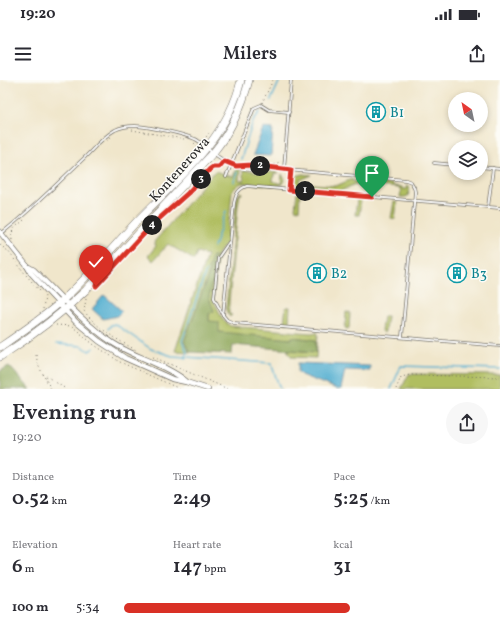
<!DOCTYPE html>
<style>
:root{--surface:#fff;--page:#f7f7f7;--text:#2b2b33;--muted:#7c7c81;--accent:#d93025}
body{margin:0;font-family:Vollkorn,serif;background:var(--page);color:var(--text);height:100vh;display:flex;flex-direction:column;font-size:15px;white-space:nowrap}
*{box-sizing:border-box;margin:0}
p{font-size:13px;color:var(--muted)}
.icon{flex:none;width:22px;height:22px;fill:none;stroke:currentColor;stroke-width:2;stroke-linecap:round;stroke-linejoin:round}
.map{position:relative;height:309px;overflow:hidden}
.sheet{display:flex;flex-direction:column;background:var(--surface);flex:1}
.sheet>*{flex:none}
.needle{width:26px;rotate:327deg}
.controls{position:absolute;left:448px;top:12px;display:grid;gap:8px}
.controls a{display:grid;place-items:center;width:40px;height:40px;border-radius:50%;background:var(--surface);box-shadow:0 2px 6px #0003;font-size:20px}
.pin{position:absolute;display:grid;place-items:center;width:34px;height:34px;color:#fff;margin:-41px -17px;border-radius:50% 50% 50% 0;rotate:-45deg;box-shadow:0 0 4px #0007}
.pin .icon{rotate:45deg}
.km{position:absolute;width:20px;height:20px;margin:-10px;border-radius:50%;background:#222;color:#fff;font-size:11px;line-height:20px;text-align:center}
.round{display:grid;place-items:center;flex:none;width:42px;height:42px;border-radius:21px;background:var(--page)}
.head{display:flex;align-items:center;justify-content:space-between;height:68px;padding:0 12px}
h1{font-size:22px;font-weight:600;line-height:30px}
.figures{display:grid;grid-template-columns:repeat(3,1fr);gap:6px;height:68px;padding:4px 12px}
.figures div{display:grid;align-content:center}
.figures b{font-size:20px;font-weight:600}
.figures small{font-size:11px;font-weight:400}
.figures p{font-size:11px}
ul{padding:0 12px;list-style:none;font-size:13px}
li{display:grid;grid-template-columns:64px 48px 1fr;align-items:center;height:30px}
li i{height:10px;border-radius:5px;background:var(--accent)}
.status{display:flex;justify-content:space-between;align-items:center;height:28px;padding:0 20px;background:var(--surface);direction:ltr}
.status svg{height:11px;fill:currentColor}
header{display:flex;justify-content:space-between;align-items:center;height:52px;padding:0 12px;background:var(--surface);font-size:18px;font-weight:600}
.map>svg:first-child{display:block}
.green{fill:#b0be60;stroke:#6e7446}
.forest{fill:#8ca556;stroke:#5c6840}
.water{fill:#51adcf;stroke:#3e6c7d}
.lines{fill:none;stroke-linecap:round;stroke-linejoin:round}
.stream{stroke:#51adcf;stroke-width:1.5}
.service-casing{stroke:#706c63;stroke-width:3.5}
.minor-casing{stroke:#706c63;stroke-width:6}
.primary-casing{stroke:#706c63;stroke-width:8}
.path{stroke:#706c63;stroke-width:1;stroke-dasharray:1 3;stroke-linecap:butt}
.service{stroke:#fff;stroke-width:2}
.minor{stroke:#fff;stroke-width:4.5}
.primary{stroke:#fff;stroke-width:7}
.route-casing{stroke:#fff;stroke-width:8}
.route{stroke:#d93025;stroke-width:5}
.labels{text-anchor:middle;stroke-width:3;stroke-linejoin:round;paint-order:stroke}
.culture-label{font-size:14px;fill:#0d838f;stroke:#fdfcf7;text-anchor:start}
.street-label{font-size:14px;fill:#2b2b2b;stroke:#fdfcf7}
</style>
<div class="status"><b>19:20</b><svg viewBox="0 0 49 12"><path d="M0 12V9h3v3zM5 12V6h3v6zM10 12V3h3v9zM15 12V0h3v12zM26 1h20v11H26zM47 4h2v5h-2z"/></svg></div>
<header><svg class="icon" aria-label="menu" viewBox="0 0 24 24"><path d="M4 6h16M4 12h16M4 18h16"/></svg>Milers<svg class="icon" aria-label="share" viewBox="0 0 24 24"><path d="M12 15V3M7 8l5-5 5 5M5 13v7h14v-7"/></svg></header>
<div class="map">
<svg width="500" height="309" viewBox="0 0 500 309">
<rect width="100%" height="100%" fill="#fdfcf7"/>
<filter id="ink" filterUnits="userSpaceOnUse"><feTurbulence type="fractalNoise" baseFrequency=".025" numOctaves="2"/><feDisplacementMap in="SourceGraphic" scale="8" xChannelSelector="R" yChannelSelector="G"/><feConvolveMatrix kernelMatrix="1 2 1 2 8 2 1 2 1" color-interpolation-filters="sRGB"/></filter>
<filter id="wash" filterUnits="userSpaceOnUse"><feTurbulence type="fractalNoise" baseFrequency=".012" numOctaves="4" result="noise"/><feDisplacementMap in="SourceGraphic" scale="16" xChannelSelector="R" yChannelSelector="G"/><feGaussianBlur stdDeviation="0.9" result="paint"/><feColorMatrix in="noise" values="0 0 0 0 0 0 0 0 0 0 0 0 0 0 0 0 0 1.4 0 .05"/><feComposite in="paint" operator="in"/></filter>
<g filter="url(#wash)">
<rect width="100%" height="100%" fill="#f0e6cb"/>
<g class="green">
<polygon points="236,89 240,90 239,101 244,101 244,98 243,97 243,90 259,93 276,92 278,94 274,94 273,101 281,104 282,94 285,100 283,104 279,106 242,103 238,105 232,111 227,162 217,176 213,219 223,240 230,246 311,253 317,252 318,254 316,278 292,277 287,270 315,272 316,260 292,257 291,259 218,253 209,241 209,234 214,231 208,218 211,203 213,204 213,188 215,176 208,190 210,190 184,262 190,272 175,271 207,175 197,172 194,180 168,164 153,181 148,176 156,166 154,162 215,91 233,97"/>
<polygon points="302,94 312,95 300,100 301,103 336,106 352,99 352,101 392,104 392,106 402,107 402,109 406,109 407,105 410,108 408,116 405,117 400,117 401,111 399,108 355,104 339,112 301,108 297,107 295,101 297,96"/>
<path d="M242,112L243,114H240L238,125L229,222V234L232,235L230,237L227,233L226,229L236,124C236,120 237,114 242,112Z"/>
<polygon points="297,113 300,114 299,130 295,129"/>
<polygon points="359,118 361,121 359,135 355,135 357,120"/>
<polygon points="394,122 396,122 397,124 395,139 391,138"/>
<polygon points="286,227 290,227 289,242 287,244 284,242"/>
<polygon points="346,232 350,233 349,248 347,249 345,248"/>
<polygon points="383,236 387,236 385,251 384,253 381,251"/>
<polygon points="409,294 500,295 500,309 401,309"/>
</g>
<g class="forest">
<polygon points="212,176 215,176 213,188 215,188 214,204 211,204 209,218 214,231 209,234 209,241 219,242 219,252 291,259 292,257 316,260 316,272 233,265 232,274 190,272 184,262 210,191 208,190"/>
<polygon points="9,286 30,309 0,309 0,291"/>
</g>
<g class="water">
<polygon points="263,48 273,49 271,76 253,75"/>
<polygon points="104,215 122,231 117,236 103,239 92,229"/>
<polygon points="298,283 370,286 370,291 345,290 341,309 337,309 301,295 298,292"/>
</g>
<g class="lines">
<g class="stream">
<polyline points="271,20 280,0"/>
<polyline points="241,79 253,41 260,32"/>
<polyline points="234,102 237,92"/>
<polyline points="214,167 226,131"/>
<polyline points="108,249 111,245 115,244 151,269 172,276 271,283 280,309"/>
<polyline points="56,264 82,266 89,271 94,268"/>
<polyline points="186,278 187,272 182,261 206,191"/>
<polyline points="391,309 401,286 500,289"/>
</g>
</g>
</g>
<g filter="url(#ink)">
<g class="lines">
<g class="service-casing">
<g id="service">
<path d="M208,69C227,85 249,95 273,89"/>
<polyline points="434,83 455,85"/>
<polyline points="241,87 252,85 275,89 406,100 411,102 414,107 415,112 402,257"/>
<polyline points="481,87 500,89"/>
<polyline points="284,89 291,0"/>
<polyline points="226,97 254,28 261,25 269,30 289,32"/>
<polyline points="289,110 291,90"/>
<polyline points="488,127 493,88"/>
<path d="M500,128L247,106C238,109 236,114 234,123L223,235L227,240L234,243L500,266"/>
<path d="M2,153C30,131 55,106 81,81C92,71 101,58 115,50C121,47 128,46 135,46C150,47 181,53 195,59C198,60 202,64 205,66"/>
<polyline points="223,235 214,218 218,178 229,162"/>
</g>
</g>
<g class="minor-casing">
<g id="minor">
<polyline points="0,152 27,186 31,193 49,213 76,242 99,261 125,278 172,299 186,302 208,309"/>
<path d="M27,186L34,190C59,215 83,243 113,263C136,278 165,284 186,301"/>
</g>
</g>
<g class="primary-casing">
<g id="primary">
<path d="M0,267C22,252 44,237 63,220C90,195 113,167 138,140C178,99 228,58 241,0"/>
<path d="M0,277C31,257 59,236 86,210L213,73C231,51 242,28 249,0"/>
</g>
</g>
<g class="path">
<polyline points="262,23 273,0"/>
<polyline points="132,50 184,59"/>
<polyline points="204,60 209,53"/>
<polyline points="104,63 112,56"/>
<polyline points="194,63 198,67"/>
<polyline points="274,85 281,81"/>
<polyline points="168,131 188,113 210,89 213,87 219,87 223,82"/>
<path d="M12,160C10,149 16,147 24,140"/>
<polyline points="0,165 8,171 26,195 40,211"/>
<path d="M86,219L84,231C97,248 117,260 136,270"/>
<polyline points="43,229 45,217 44,214"/>
<polyline points="56,245 72,246 93,264 120,282 180,309"/>
<polyline points="36,275 38,285 51,309"/>
<polyline points="153,277 228,309"/>
<polyline points="43,294 66,309"/>
<polyline points="396,309 401,297 410,295 500,297"/>
</g>
<use href="#service" class="service"/>
<use href="#minor" class="minor"/>
<use href="#primary" class="primary"/>
</g>
</g>
<g class="lines" filter="url(#ink)">
<g class="route-casing">
<polyline id="route" points="96,206 152,145 188,113 210,89 213,87 219,87 224,81 236,86 252,85 291,90 289,110 372,117"/>
</g>
<use href="#route" class="route"/>
</g>
<defs>
<g id="building-ring" transform="scale(1)"><circle r="9.5" fill="#fdfcf7" stroke="#0f9aa8" stroke-width="1.5"/><path d="M-4-6H4V6H1V3H-1V6H-4ZM-2.5-4.3h1.7v1.8h-1.7ZM.8-4.3h1.7v1.8H.8ZM-2.5-1h1.7V.8h-1.7ZM.8-1h1.7V.8H.8Z" fill="#0f9aa8"/></g>
</defs>
<g fill-rule="evenodd">
<use href="#building-ring" x="376" y="32"/>
<use href="#building-ring" x="317" y="193"/>
<use href="#building-ring" x="457" y="193"/>
</g>
<g class="labels">
<g class="culture-label">
<text x="390" y="37">B1</text>
<text x="331" y="198">B2</text>
<text x="471" y="198">B3</text>
</g>
<g class="street-label">
<text transform="translate(179 89) rotate(-48)" y="5">Kontenerowa</text>
</g>
</g>
</svg>
<div class="controls">
<a><svg class="needle" viewBox="-14 -14 28 28"><path d="M0-13l5 13h-10z" fill="#e53935"/><path d="M0 13l5-13h-10z" fill="#7c7c81"/></svg></a>
<a><svg class="icon" aria-label="layers" viewBox="0 0 24 24"><path d="M12 4l9 5-9 5-9-5zM3 14l9 5 9-5"/></svg></a>
</div>
<div class="pin" style="left:372px;top:117px;background:#1e9e55"><svg class="icon" aria-label="arrive" viewBox="0 0 24 24"><path d="M6 21V4h12l-3 4 3 4H6"/></svg></div>
<div class="pin" style="left:96px;top:206px;background:#d93025"><svg class="icon" aria-label="check" viewBox="0 0 24 24"><path d="M5 12l5 5 9-10"/></svg></div>
<b class="km" style="left:305px;top:111px">1</b>
<b class="km" style="left:260px;top:86px">2</b>
<b class="km" style="left:201px;top:99px">3</b>
<b class="km" style="left:152px;top:145px">4</b>
</div>
<section class="sheet">
<div class="head"><div><h1>Evening run</h1><p>19:20</p></div><a class="round"><svg class="icon" aria-label="share" viewBox="0 0 24 24"><path d="M12 15V3M7 8l5-5 5 5M5 13v7h14v-7"/></svg></a></div>
<div class="figures">
<div><p>Distance</p><b>0.52<small> km</small></b></div>
<div><p>Time</p><b>2:49</b></div>
<div><p>Pace</p><b>5:25<small> /km</small></b></div>
</div>
<div class="figures">
<div><p>Elevation</p><b>6<small> m</small></b></div>
<div><p>Heart rate</p><b>147<small> bpm</small></b></div>
<div><p>kcal</p><b>31</b></div>
</div>
<ul>
<li><b>100 m</b>5:34<i style="width:62%"></i></li>
</ul>
</section>
